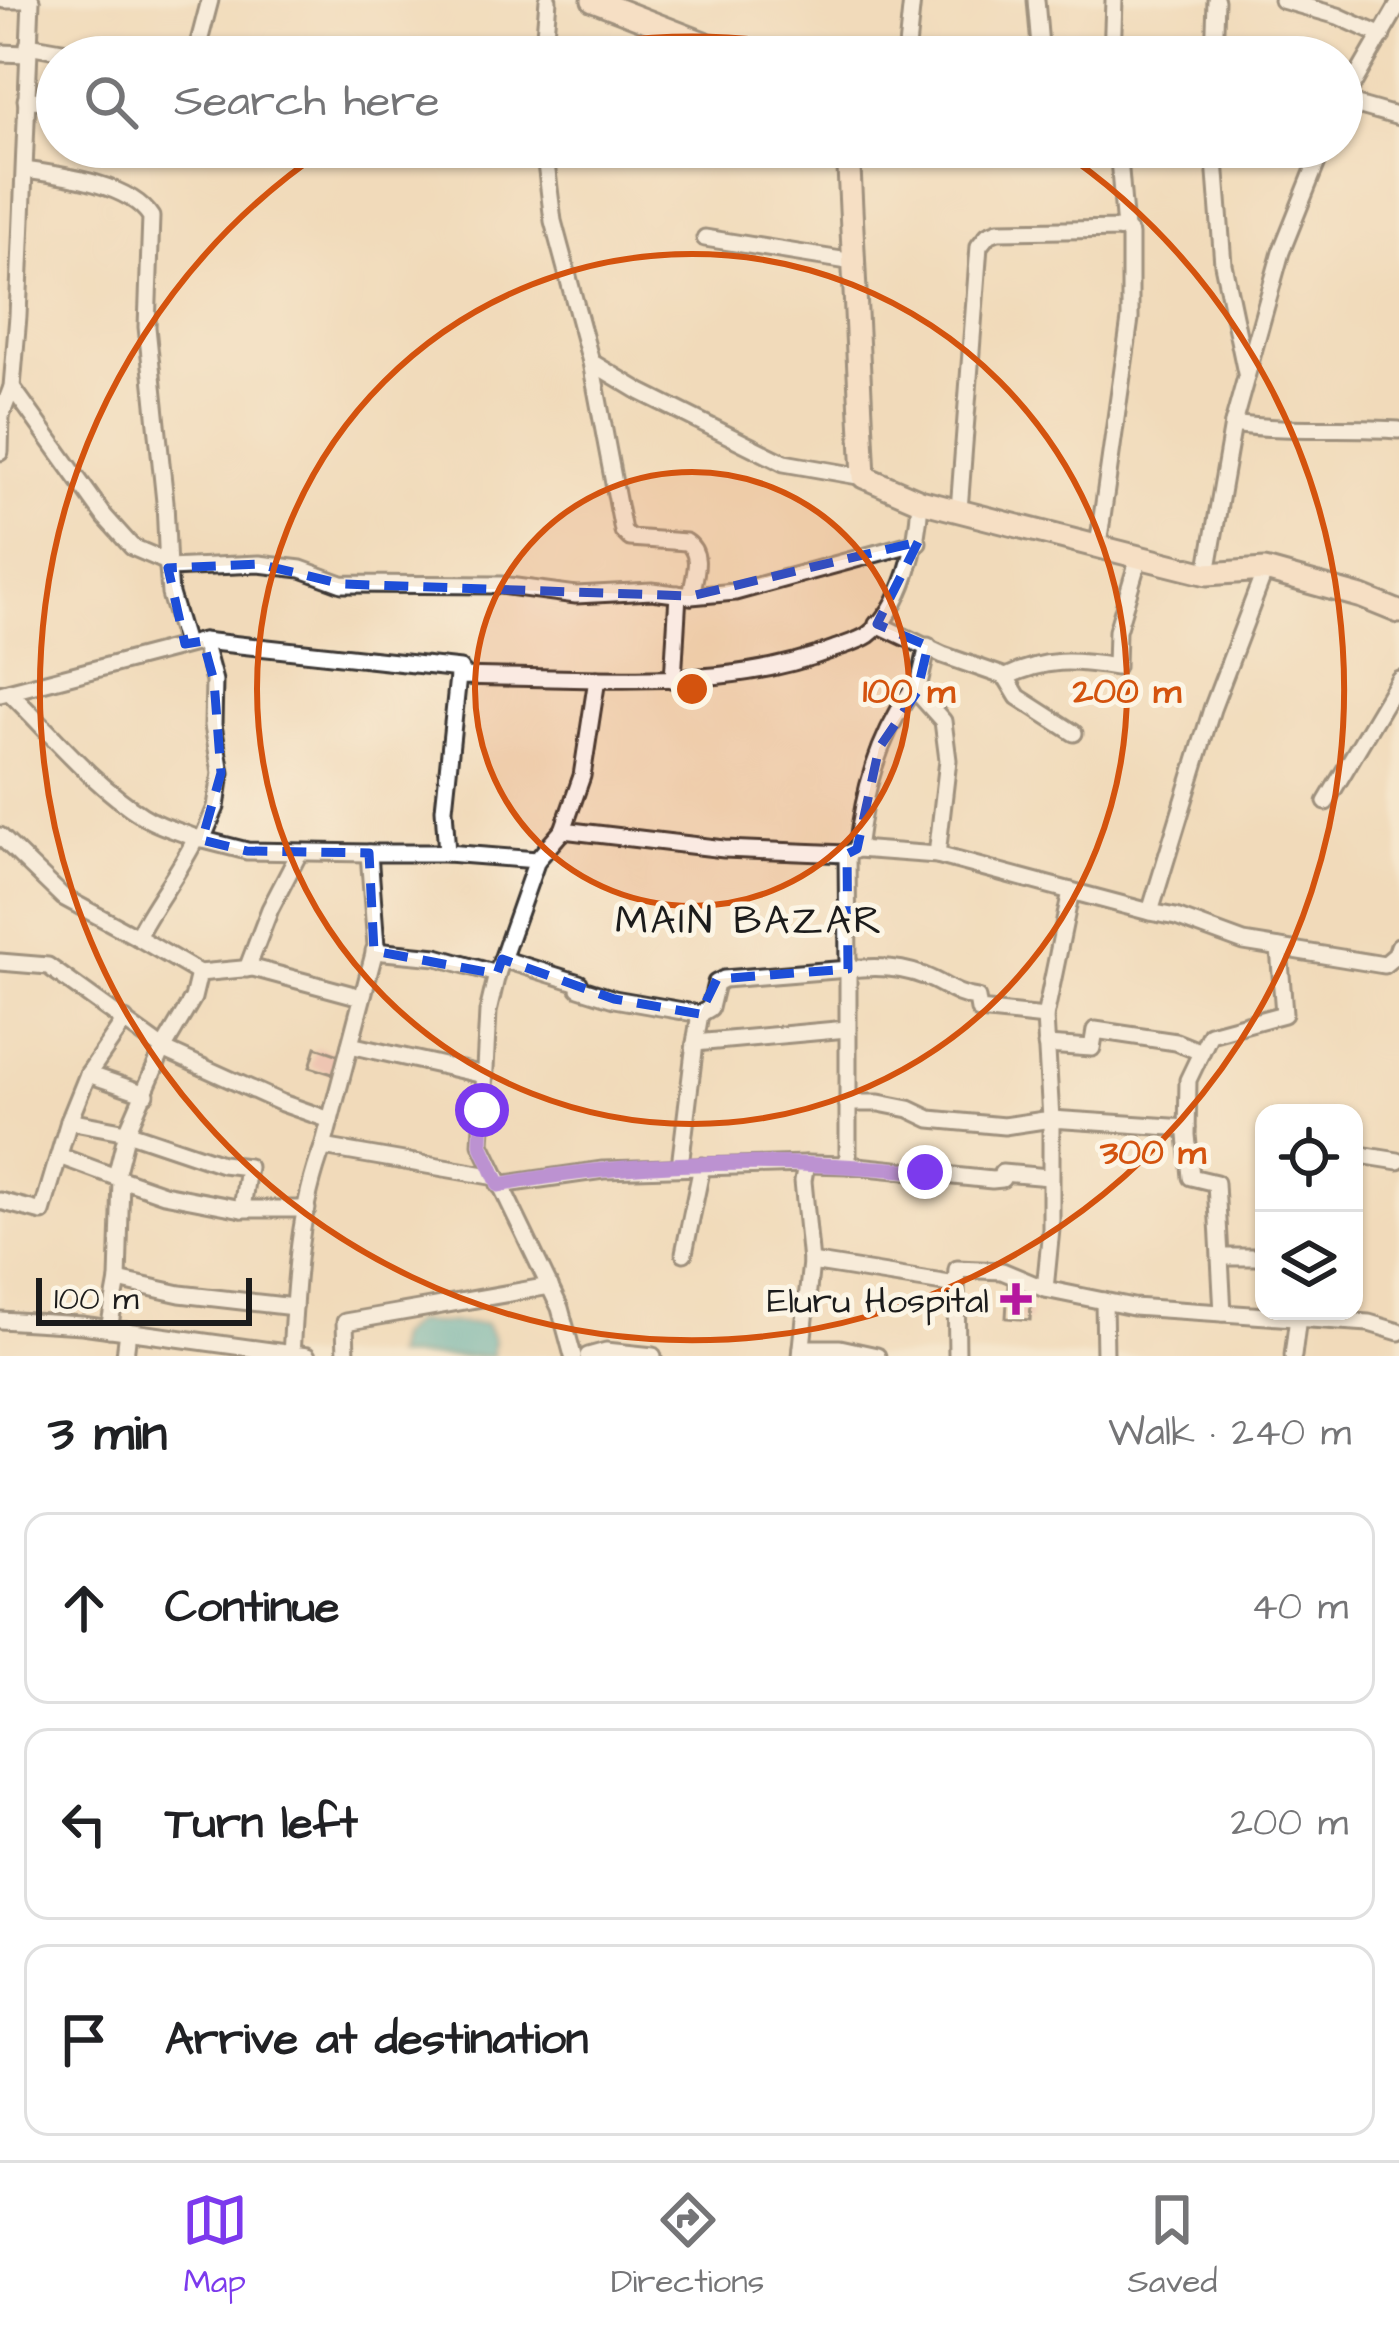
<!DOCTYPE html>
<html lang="en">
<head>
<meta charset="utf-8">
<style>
  :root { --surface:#fff; --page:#f2f2f2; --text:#202124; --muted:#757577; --line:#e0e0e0; --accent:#7c3aed }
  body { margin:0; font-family:"Architects Daughter",sans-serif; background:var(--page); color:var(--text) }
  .controls { position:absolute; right:36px; bottom:36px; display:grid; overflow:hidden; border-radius:24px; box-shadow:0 3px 9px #0004 }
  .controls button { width:108px; height:108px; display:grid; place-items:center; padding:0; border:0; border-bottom:3px solid var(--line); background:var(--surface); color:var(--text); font:60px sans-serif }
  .scale { position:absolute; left:36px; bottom:30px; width:216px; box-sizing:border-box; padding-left:12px; border:6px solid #1c1c1c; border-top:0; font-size:33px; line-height:42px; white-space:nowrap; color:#1c1c1c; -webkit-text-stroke:9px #fcf5e5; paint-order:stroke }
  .stop { position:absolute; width:36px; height:36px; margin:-27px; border:9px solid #7c3aed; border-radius:50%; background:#fff }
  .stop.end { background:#7c3aed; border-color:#fff; box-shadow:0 3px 12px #0008 }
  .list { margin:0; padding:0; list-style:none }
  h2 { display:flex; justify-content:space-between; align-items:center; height:156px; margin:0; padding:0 48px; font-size:51px }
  h2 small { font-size:39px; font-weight:400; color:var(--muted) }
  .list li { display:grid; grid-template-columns:78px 1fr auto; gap:36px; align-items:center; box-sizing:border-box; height:192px; margin:0 24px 24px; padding:0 24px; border:3px solid var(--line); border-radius:24px }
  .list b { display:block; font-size:45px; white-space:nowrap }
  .list em { font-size:39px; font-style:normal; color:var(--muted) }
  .icon { flex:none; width:66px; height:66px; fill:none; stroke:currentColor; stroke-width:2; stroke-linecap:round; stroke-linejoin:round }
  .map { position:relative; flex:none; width:1399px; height:1356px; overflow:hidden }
  .search { position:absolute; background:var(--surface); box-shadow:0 3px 9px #0004; left:36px; right:36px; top:36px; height:132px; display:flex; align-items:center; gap:30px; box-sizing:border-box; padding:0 42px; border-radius:66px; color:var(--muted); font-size:45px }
  .sheet { height:804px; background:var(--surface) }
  nav { display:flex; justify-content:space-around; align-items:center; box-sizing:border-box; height:168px; border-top:3px solid var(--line); background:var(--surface); font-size:33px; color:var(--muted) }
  nav a { display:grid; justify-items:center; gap:6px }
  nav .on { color:var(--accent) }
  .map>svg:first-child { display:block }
  .water { fill:#3fafb7; stroke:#2e666a; stroke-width:3 }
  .building { fill:#ecaba8 }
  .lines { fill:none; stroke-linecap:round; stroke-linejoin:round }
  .street-casing { stroke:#3c3834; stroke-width:21 }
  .secondary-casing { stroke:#3c3834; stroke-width:27 }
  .street { stroke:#fff; stroke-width:15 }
  .secondary { stroke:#fde4d1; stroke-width:21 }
  .route { stroke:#7c3aed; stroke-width:15 }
  .marked { fill:none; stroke:#1d4ed8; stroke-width:9; stroke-dasharray:24 15; stroke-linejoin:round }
  .ring { fill:none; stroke:#d4530e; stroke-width:6 }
  .poi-dot { fill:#b5179e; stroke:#fcf5e5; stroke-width:4.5 }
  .labels { text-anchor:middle; stroke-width:10; stroke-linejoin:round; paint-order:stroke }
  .poi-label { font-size:36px; fill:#1c1c1c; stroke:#fcf5e5; text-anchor:end }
  .neighbourhood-label { font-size:39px; letter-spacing:3px; fill:#1c1c1c; stroke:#fcf5e5 }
  .centre { fill:#d4530e; stroke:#fcf5e5; stroke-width:6 }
  .ring-label { font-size:36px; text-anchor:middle; font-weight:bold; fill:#d4530e; stroke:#fcf5e5; stroke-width:10; stroke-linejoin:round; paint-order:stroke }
</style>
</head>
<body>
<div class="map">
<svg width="1399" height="1356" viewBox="0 0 1399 1356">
  <rect width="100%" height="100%" fill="#fcf5e5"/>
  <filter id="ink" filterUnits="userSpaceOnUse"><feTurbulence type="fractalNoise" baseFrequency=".00833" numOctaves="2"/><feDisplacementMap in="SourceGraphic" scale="24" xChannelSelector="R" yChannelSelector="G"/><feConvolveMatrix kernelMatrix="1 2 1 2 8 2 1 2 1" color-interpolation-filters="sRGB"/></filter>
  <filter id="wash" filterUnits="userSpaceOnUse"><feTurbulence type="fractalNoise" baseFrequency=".004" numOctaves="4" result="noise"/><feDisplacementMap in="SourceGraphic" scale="48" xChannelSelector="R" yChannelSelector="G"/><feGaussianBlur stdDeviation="2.7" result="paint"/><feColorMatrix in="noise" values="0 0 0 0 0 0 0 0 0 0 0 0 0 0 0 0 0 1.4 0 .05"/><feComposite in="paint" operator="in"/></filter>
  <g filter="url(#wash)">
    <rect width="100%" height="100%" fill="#f1daba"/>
    <!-- water -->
    <polygon class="water" points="414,1322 486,1324 494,1340 493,1356 393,1356 397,1337"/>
    <g id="blocks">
      <!-- building -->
      <g class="building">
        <polygon points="316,1047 345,1057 339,1076 310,1067"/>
        <polygon points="1008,1285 1032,1286 1030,1320 1006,1318"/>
      </g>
    </g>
  </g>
  <g filter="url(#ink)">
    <use href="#blocks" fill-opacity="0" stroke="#3c3834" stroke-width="3"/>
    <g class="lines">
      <!-- street casing -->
      <g class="street-casing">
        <g id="street">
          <polyline points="4,0 31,0"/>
          <polyline points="1036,0 1041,57"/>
          <polyline points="1282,0 1338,16 1382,36"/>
          <polyline points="28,45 96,57"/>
          <polyline points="0,53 27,54"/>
          <polyline points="195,57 210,0"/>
          <polyline points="543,57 548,0"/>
          <polyline points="906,57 912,0"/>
          <polyline points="1112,57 1114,0"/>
          <polyline points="1214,57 1216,0"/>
          <polyline points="26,100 57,101"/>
          <polyline points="1343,101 1399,117"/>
          <polyline points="1342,103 1399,4"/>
          <path d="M544,147L553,221L591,362L623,531L630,538L686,542C704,554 694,577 691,596"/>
          <polyline points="1118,147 1125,229"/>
          <polyline points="1214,147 1223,264 1246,373"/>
          <path d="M25,170C61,175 131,184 151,217L147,327L165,502L168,568"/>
          <polyline points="705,238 854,262"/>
          <polyline points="591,362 641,392 784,463 864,477"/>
          <polyline points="12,387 105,517 132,547 165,561"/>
          <path d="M1233,424C1288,432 1344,426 1399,430"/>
          <polyline points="0,452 1,416 12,387 18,316 31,0"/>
          <polyline points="959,510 979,246 988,235 998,231 1125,229 1130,234 1130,319 1098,546"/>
          <polyline points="1265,570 1212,709 1150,912 1176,917 1244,942 1384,965 1396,955 1399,946"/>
          <polyline points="1207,574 1233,424 1281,252 1323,147"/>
          <polyline points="877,624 943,655 1006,677 1018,697 1074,733"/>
          <polyline points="185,644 170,594 168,568 259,564 301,569 342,584 501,585 576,595 652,591 691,596 735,592 918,542"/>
          <path d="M1006,677C1046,658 1073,660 1116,667L1117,631L1139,557"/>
          <polyline points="673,680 678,594"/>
          <path d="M9,692C53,735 91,783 143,816C158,826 179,831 196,838"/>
          <polyline points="917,692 928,646"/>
          <polyline points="0,694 203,641 460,669 458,676"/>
          <polyline points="1326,802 1399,679"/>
          <polyline points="563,830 537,860 497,974 488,1012 481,1144 560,1308 573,1356"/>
          <path d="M0,836L63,897L137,937C155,902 179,873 196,838L247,851L369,853"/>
          <polyline points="202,840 216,807 221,773 213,725 214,681 203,641"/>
          <path d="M857,849C864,791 877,742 910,693L917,692L943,721L948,760L937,855"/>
          <path d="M847,854L724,849L563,830L582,776L597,679C679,680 756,679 834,649C844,645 859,641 868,635C904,608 918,542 920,501"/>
          <polyline points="537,860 447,853 444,809 458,676 597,679"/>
          <polyline points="137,937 199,973 253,968 361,997"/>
          <polyline points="374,951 437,957 497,974"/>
          <polyline points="502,959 579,983 579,988 614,999 700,1014 710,1008 716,983 724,979 848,969 847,854 857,849 937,855 1071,891"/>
          <polyline points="0,962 48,966 163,1049 282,1103 330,1120"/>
          <polyline points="247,969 270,909 298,855"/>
          <polyline points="199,973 193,998 163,1049 127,1132 222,1164 248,1167 242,1209 307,1209"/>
          <polyline points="700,1014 695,1043 847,1029"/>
          <path d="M1045,1017L979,1010L977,998C954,995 945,984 924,976C900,966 874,966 848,969V1165L806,1164L803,1181L811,1262L956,1285L957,1269L1002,1271L1045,1289L1133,1307L1369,1323L1399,1332"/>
          <polyline points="350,1045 484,1075"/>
          <polyline points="1046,1045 1092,1048 1095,1030 1176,1042 1201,1052"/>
          <polyline points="88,1074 146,1094"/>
          <polyline points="847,1103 879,1103 909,1109 930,1119 1004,1126 1051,1119 1045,1017 1071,891 1150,912"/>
          <polyline points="323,1147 496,1177"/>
          <polyline points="1354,1154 1398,1161"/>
          <polyline points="59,1156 121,1179 118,1280 109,1329"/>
          <polyline points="848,1165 992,1180 1002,1179 1002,1173 1049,1177"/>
          <polyline points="680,1166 695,1043"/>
          <polyline points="116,1176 127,1132 69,1121 88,1074 125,1020"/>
          <polyline points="121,1179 164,1194 242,1209"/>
          <polyline points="499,1185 603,1170 806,1164"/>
          <polyline points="0,1201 42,1212 69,1121"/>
          <polyline points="684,1253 702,1166"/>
          <polyline points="1222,1257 1264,1257"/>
          <polyline points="118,1280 180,1294 294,1307"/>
          <polyline points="956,1285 957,1356"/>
          <polyline points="1045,1289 1051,1229 1051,1119 1187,1128"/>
          <polyline points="1104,1301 1105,1356"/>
          <polyline points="1223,1313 1216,1183 1191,1177 1187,1135 1188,1080 1210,1034 1284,1014 1279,948"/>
          <polyline points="0,1320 82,1325 307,1356"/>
          <polyline points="802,1348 840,1348 877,1356"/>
          <polyline points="125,1356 128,1331"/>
          <path d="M291,1356C295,1287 298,1211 323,1147L376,946L369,853H447"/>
          <polyline points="346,1356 345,1322 550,1286"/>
          <polyline points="588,1356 606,1351 653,1356"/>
          <polyline points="801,1356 811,1262"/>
          <polyline points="1293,1356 1298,1317"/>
        </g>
      </g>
      <!-- secondary casing -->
      <g class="secondary-casing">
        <g id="secondary">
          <polyline points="593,0 740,57"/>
          <polyline points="848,147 864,477 920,501 1139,557 1207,574 1265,570 1362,597 1399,612"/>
        </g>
      </g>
      <!-- street -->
      <use href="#street" class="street"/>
      <!-- secondary -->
      <use href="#secondary" class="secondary"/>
    </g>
  </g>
  <g class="lines" filter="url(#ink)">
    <!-- route -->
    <path class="route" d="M482,1110L481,1144L499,1185C638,1158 785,1159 925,1172"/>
  </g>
  <!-- marked area -->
  <path d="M0 0H1399V1356H0ZM918,542L877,624L928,646L917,692L879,748L857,849L847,854L848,969L717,979L700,1014L614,999L502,959L497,974L374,951L369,853L247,851L202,840L221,773L214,681L203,641L185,644L168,568L259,564L342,584L691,596Z" fill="#f1daba" fill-opacity=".55" fill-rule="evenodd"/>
  <path class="marked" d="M918,542L877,624L928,646L917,692L879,748L857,849L847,854L848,969L717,979L700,1014L614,999L502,959L497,974L374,951L369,853L247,851L202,840L221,773L214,681L203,641L185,644L168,568L259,564L342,584L691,596Z"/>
  <!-- distance rings -->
  <circle cx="692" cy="689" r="217" fill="#d4530e" fill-opacity=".12"/>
  <g class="ring">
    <circle cx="692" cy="689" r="217"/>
    <circle cx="692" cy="689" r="435"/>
    <path d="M534 56A652 652 0 0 1 850 56M1057 148A652 652 0 1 1 327 148"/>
  </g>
  <!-- markers -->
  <path class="poi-dot" d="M1010 1281h12v12h12v12h-12v12h-12v-12h-12v-12h12z"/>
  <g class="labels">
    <!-- poi labels -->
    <g class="poi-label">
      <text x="989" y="1312">Eluru Hospital</text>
    </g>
    <!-- neighbourhood labels -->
    <g class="neighbourhood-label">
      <text x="750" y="933">MAIN BAZAR</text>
    </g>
  </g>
  <circle cx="692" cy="689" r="18" class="centre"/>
  <g class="ring-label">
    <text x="909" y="702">100 m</text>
    <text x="1127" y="702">200 m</text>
    <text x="1153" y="1163">300 m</text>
  </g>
</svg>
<div class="controls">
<button><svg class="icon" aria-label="locate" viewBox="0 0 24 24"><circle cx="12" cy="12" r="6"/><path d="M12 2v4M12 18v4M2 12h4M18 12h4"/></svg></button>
<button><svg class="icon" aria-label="layers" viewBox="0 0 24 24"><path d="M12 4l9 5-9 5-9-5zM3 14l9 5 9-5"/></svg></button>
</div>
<div class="scale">100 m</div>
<div class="stop" style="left:482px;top:1110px"></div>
<div class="stop end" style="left:925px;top:1172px"></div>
<div class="search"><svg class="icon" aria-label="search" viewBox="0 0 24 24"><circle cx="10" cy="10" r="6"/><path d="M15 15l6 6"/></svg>Search here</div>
</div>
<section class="sheet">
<h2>3 min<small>Walk · 240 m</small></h2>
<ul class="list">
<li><svg class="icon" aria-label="ahead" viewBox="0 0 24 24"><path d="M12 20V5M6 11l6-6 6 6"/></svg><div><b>Continue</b></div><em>40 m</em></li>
<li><svg class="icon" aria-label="left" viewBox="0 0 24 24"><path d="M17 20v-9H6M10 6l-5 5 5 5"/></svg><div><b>Turn left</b></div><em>200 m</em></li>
<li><svg class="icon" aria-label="arrive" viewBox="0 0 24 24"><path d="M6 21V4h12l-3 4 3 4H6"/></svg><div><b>Arrive at destination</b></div></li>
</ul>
</section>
<nav>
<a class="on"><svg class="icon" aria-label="map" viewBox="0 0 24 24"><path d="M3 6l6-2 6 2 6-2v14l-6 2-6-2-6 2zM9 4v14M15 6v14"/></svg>Map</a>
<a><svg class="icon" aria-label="directions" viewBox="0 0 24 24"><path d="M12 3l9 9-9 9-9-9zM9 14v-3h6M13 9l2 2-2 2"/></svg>Directions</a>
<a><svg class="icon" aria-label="saved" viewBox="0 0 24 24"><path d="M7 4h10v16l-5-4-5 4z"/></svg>Saved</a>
</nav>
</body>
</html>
